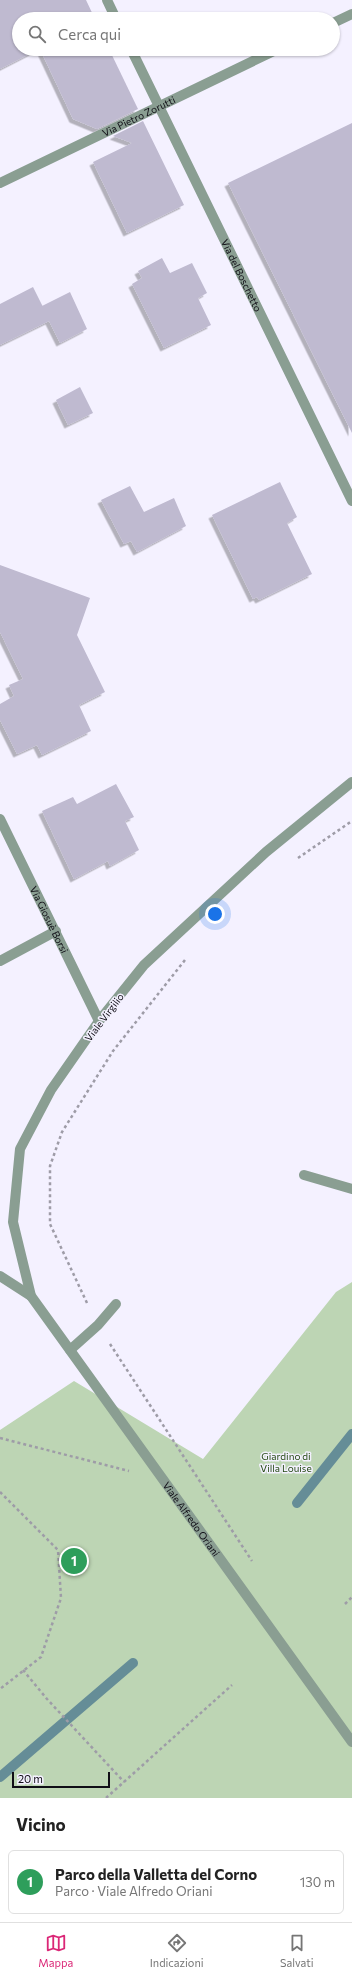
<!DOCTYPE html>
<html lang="it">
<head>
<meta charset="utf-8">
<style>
  :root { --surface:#fff; --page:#f6f6f6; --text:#222; --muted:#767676; --line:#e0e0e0; --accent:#db2777 }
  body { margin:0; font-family:Commissioner,sans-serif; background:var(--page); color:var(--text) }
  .scale { position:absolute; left:12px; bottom:10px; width:98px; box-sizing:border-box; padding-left:4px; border:2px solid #100e16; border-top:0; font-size:11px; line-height:14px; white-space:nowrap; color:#100e16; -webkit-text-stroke:3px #f4f1ff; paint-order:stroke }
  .you { position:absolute; left:215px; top:914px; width:14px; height:14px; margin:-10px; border:3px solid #fff; border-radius:50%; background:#1a73e8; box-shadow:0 0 0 6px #1a73e833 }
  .badge { display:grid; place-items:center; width:26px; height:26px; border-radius:50%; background:var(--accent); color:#fff; font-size:13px; font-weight:700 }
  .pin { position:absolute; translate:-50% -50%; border:2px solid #fff; box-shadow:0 1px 4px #0006 }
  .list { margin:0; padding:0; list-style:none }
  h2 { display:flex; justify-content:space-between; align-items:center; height:52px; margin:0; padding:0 16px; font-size:17px }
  h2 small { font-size:13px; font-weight:400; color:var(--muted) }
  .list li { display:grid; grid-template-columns:26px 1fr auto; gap:12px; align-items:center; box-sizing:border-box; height:64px; margin:0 8px 8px; padding:0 8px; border:1px solid var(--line); border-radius:6px }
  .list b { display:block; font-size:15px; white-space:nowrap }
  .list p { margin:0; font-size:13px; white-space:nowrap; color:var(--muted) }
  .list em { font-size:13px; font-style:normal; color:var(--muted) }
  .icon { flex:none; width:22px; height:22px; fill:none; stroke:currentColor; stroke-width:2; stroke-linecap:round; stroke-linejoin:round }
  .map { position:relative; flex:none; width:352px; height:1798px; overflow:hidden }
  .search { position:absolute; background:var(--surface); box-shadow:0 1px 3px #0004; left:12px; right:12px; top:12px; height:44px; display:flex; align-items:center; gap:10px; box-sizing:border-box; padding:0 14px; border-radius:22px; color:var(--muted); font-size:15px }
  .sheet { height:124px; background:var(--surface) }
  nav { display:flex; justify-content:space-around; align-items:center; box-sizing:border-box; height:56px; border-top:1px solid var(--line); background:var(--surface); font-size:11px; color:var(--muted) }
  nav a { display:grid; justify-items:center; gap:2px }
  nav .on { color:var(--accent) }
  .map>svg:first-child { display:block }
  .green { fill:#bdd5b4 }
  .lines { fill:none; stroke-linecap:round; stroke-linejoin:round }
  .stream { stroke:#658d97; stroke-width:10 }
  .building { fill:#bfbad0; filter:url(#shadow) }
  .path { stroke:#9e9ca7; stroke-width:2.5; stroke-dasharray:3 3; stroke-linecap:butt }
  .service { stroke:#8a9e92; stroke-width:10 }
  .minor { stroke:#8a9e92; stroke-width:10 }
  .labels { text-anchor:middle; stroke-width:3; stroke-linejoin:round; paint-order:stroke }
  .street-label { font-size:10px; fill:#100e16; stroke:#f4f1ff }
  .park-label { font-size:10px; fill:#234812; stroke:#f4f1ff }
</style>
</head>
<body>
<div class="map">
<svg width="352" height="1798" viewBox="0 0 352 1798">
  <defs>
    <filter id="shadow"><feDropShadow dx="-3.5" dy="3.5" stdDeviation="0" flood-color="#0004"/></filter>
  </defs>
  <rect width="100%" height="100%" fill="#f4f1ff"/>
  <!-- green -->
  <polygon class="green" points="352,1282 352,1798 0,1798 0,1430 74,1381 203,1459 336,1292"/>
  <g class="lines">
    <!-- stream -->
    <g class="stream">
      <polyline points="297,1503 352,1434"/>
      <polyline points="0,1777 133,1663"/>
    </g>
  </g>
  <!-- building -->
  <g class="building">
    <polygon points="0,0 86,0 95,19 19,19 19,49 39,49 0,69"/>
    <polygon points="40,49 109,49 138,109 97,129 73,119"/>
    <polygon points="143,121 184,205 127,233 93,162 132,143 113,136"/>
    <polygon points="352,123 352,433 228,183"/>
    <polygon points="162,258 170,273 192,263 207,293 198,298 211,325 164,348 132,284 142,278 138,271"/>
    <polygon points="33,287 47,315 42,306 70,292 87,329 60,343 49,321 0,345 0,304"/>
    <polygon points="80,387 93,413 68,425 56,400"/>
    <polygon points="280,482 297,517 287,523 312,574 259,600 257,597 253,599 212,515"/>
    <polygon points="130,486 144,512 174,498 186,526 137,552 131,541 124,544 101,500"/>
    <polygon points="0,565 90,598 77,635 105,692 79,705 91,731 42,755 37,745 17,754 0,720 0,704 14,696 9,685 23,679 0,632"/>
    <polygon points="116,784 134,817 125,821 139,850 110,866 108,861 74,879 42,811 73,797 77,804"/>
  </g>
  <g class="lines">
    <!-- path -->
    <g class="path">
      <polyline points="298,858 352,821"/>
      <polyline points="87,1303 50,1224 50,1166 62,1132 113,1051 185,960"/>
      <polyline points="110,1344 252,1561"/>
      <polyline points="0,1438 129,1471"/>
      <polyline points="0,1492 58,1550 61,1598 41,1657 0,1689"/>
      <polyline points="345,1604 352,1597"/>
      <polyline points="23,1670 47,1699 124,1782"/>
      <polyline points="106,1798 232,1685"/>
    </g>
    <!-- service -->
    <g class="service">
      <polyline points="304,1175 352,1189"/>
      <polyline points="70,1350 98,1325 116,1304"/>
    </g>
    <!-- minor -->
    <g class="minor">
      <polyline points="107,0 116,19"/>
      <polyline points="333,23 352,14"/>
      <path id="s1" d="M131,49L352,501"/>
      <path id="s2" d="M0,183L278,49"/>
      <path id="s3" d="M352,782L266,852L144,965L99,1021L51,1090L20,1149L13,1222L31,1296L352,1742"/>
      <path id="s4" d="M0,819L99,1021"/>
      <polyline points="0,961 56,931"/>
      <polyline points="0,1276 31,1296"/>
    </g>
  </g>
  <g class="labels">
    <!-- street labels -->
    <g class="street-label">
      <text dy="4" stroke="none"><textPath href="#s2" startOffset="154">Via Pietro Zorutti</textPath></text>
      <text dy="4" stroke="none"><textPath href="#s1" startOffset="252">Via del Boschetto</textPath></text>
      <text dy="4" stroke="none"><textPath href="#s4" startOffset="112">Via Giosuè Borsi</textPath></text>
      <text transform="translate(104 1017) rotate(-53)" y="4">Viale Virgilio</text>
      <text dy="4" stroke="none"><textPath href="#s3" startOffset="924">Viale Alfredo Oriani</textPath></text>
    </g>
    <!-- park labels -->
    <g class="park-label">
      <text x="286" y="1460">Giardino di<tspan x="286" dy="12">Villa Louise</tspan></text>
    </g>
  </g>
</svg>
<div class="scale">20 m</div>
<div class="you"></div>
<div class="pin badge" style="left:74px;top:1561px;background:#2e9e5b">1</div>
<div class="search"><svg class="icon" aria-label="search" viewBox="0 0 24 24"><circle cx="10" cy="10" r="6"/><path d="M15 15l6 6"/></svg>Cerca qui</div>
</div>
<section class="sheet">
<h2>Vicino<small></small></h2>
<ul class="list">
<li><span class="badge" style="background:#2e9e5b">1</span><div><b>Parco della Valletta del Corno</b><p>Parco · Viale Alfredo Oriani</p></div><em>130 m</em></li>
</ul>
</section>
<nav>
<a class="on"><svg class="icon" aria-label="map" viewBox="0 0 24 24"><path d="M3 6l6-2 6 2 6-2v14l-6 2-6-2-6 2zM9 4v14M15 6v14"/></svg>Mappa</a>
<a><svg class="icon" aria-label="directions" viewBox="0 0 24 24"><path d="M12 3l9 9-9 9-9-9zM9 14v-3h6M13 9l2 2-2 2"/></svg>Indicazioni</a>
<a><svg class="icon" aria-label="saved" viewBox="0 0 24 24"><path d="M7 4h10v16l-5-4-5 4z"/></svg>Salvati</a>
</nav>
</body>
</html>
